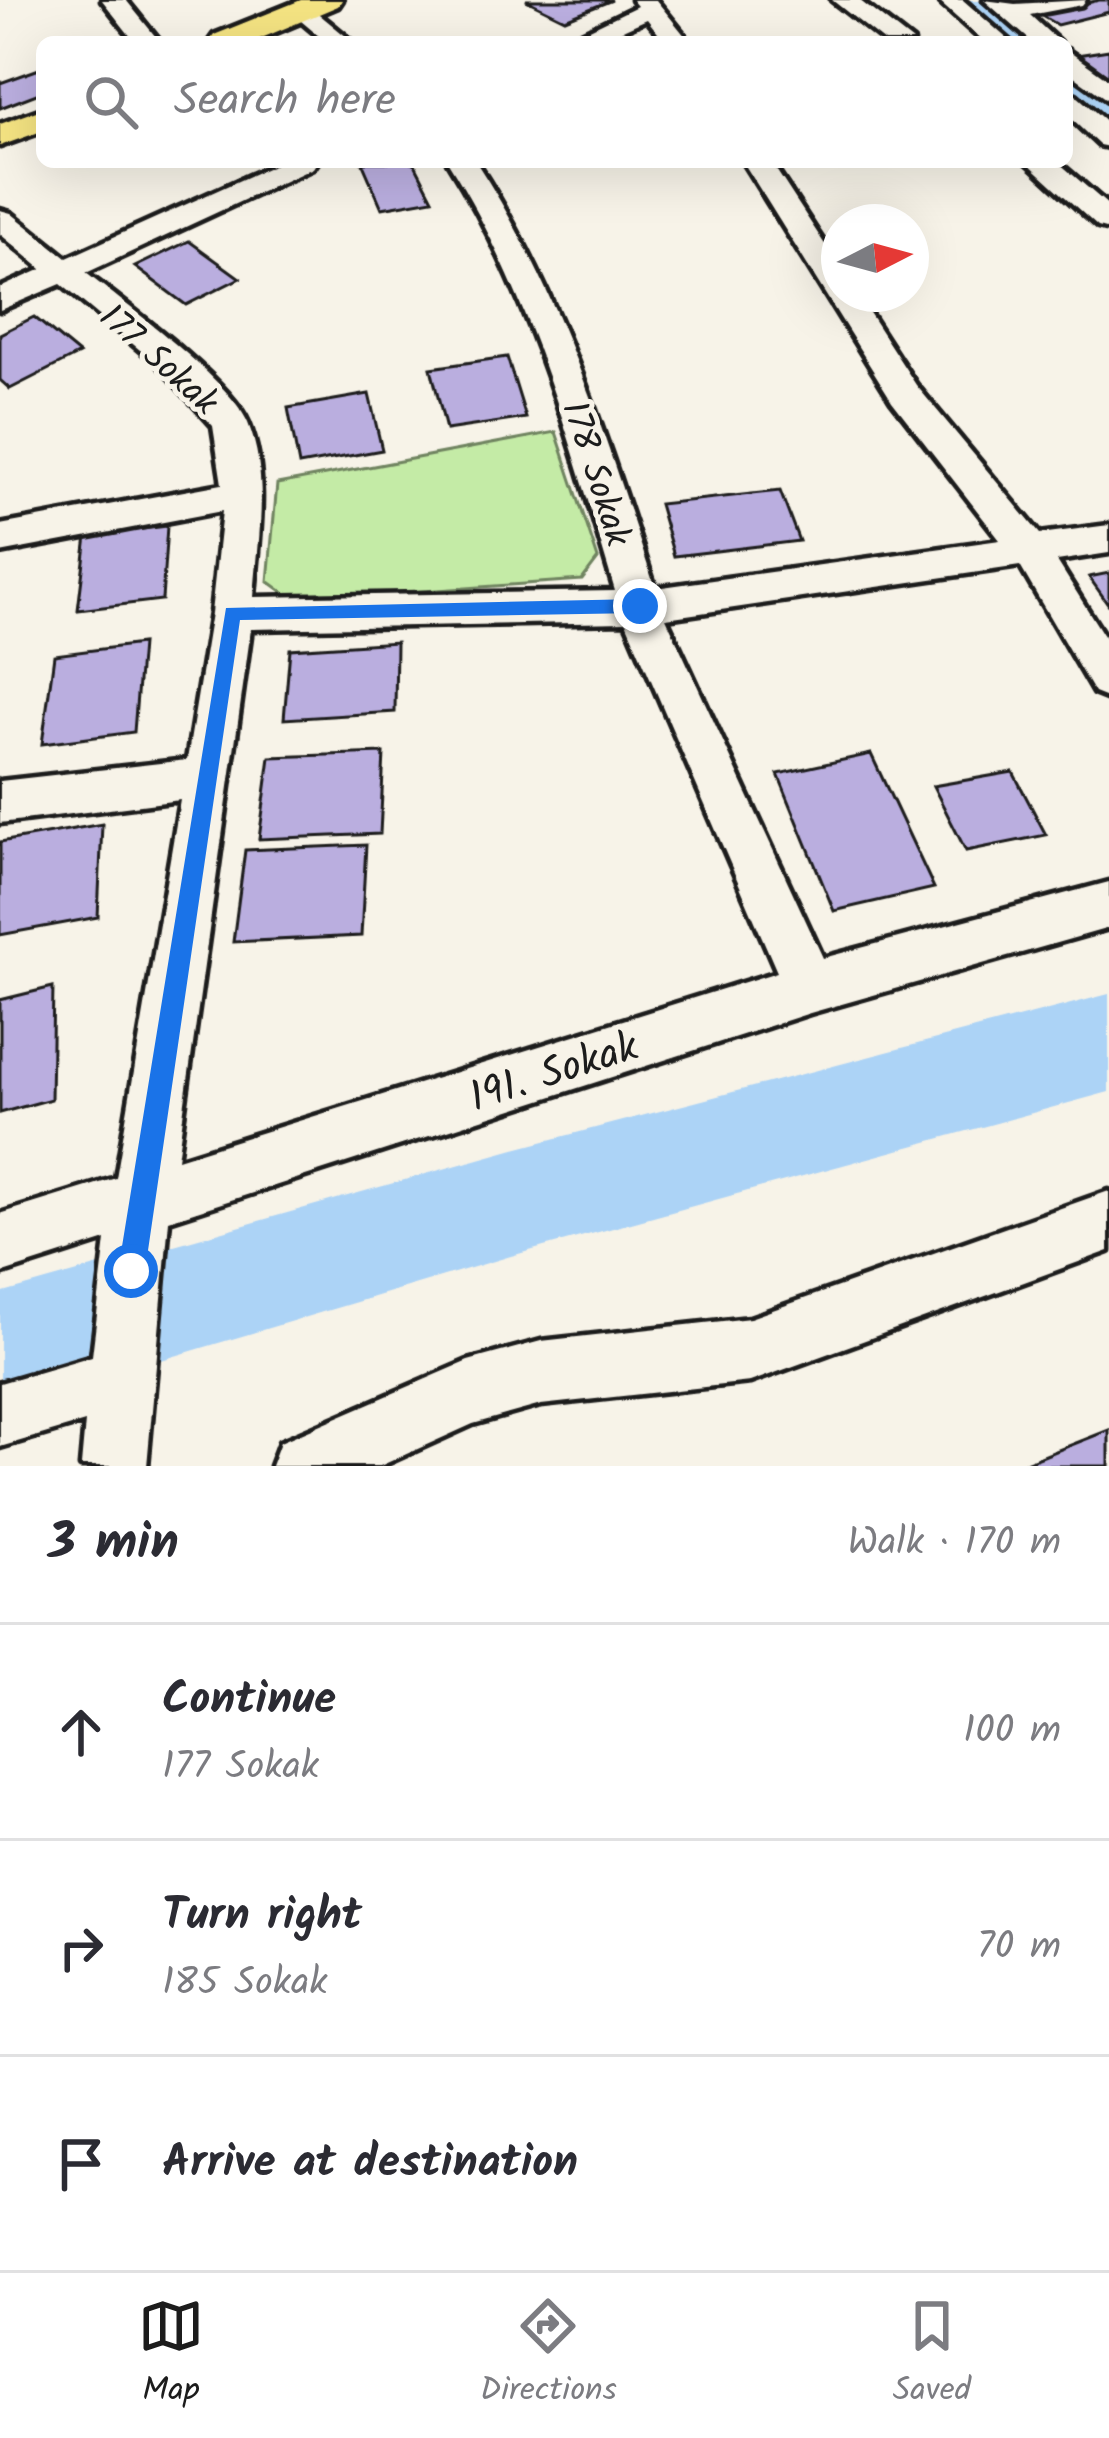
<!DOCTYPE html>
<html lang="en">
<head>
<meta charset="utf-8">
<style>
  :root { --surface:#fff; --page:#f2f2f3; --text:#2b2b33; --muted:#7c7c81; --line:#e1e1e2; --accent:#1c1c1c }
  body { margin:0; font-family:Kalam,sans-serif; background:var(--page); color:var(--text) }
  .compass { position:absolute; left:821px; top:204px; width:108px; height:108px; border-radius:50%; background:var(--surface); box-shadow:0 12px 48px #0002; rotate:84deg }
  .stop { position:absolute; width:36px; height:36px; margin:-27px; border:9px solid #1a73e8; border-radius:50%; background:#fff }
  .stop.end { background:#1a73e8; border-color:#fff; box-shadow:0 3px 12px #0008 }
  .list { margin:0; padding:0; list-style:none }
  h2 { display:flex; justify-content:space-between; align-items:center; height:156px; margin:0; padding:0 48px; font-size:51px }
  h2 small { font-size:39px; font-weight:400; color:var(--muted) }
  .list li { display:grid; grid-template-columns:78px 1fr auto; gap:36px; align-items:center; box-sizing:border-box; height:216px; padding:0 48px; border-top:3px solid var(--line) }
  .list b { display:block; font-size:45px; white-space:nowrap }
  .list p { margin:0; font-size:39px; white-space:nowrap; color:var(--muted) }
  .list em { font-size:39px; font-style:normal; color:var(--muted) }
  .icon { flex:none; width:66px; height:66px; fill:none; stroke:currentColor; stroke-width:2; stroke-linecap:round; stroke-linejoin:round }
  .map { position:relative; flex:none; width:1109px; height:1466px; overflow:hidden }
  .search { position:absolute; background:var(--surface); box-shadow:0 12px 48px #0002; left:36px; right:36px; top:36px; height:132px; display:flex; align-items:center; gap:30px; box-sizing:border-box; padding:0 42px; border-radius:18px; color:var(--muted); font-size:45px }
  .sheet { height:804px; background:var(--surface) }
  nav { display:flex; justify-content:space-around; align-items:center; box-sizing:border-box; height:168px; border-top:3px solid var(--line); background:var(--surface); font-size:33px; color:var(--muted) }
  nav a { display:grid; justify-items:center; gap:6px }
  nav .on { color:var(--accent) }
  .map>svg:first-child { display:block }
  .green { fill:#c4eba6; stroke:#708461; stroke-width:3 }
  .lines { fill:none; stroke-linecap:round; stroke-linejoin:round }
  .canal { fill:#acd3f6; fill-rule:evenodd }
  .river { fill:#acd3f6; fill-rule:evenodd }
  .building { fill:#baaedf; stroke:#1c1c1c; stroke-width:3 }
  .minor-casing { stroke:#1c1c1c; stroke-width:9 }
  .major-casing { stroke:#1c1c1c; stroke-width:9 }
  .minor { fill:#f7f3e8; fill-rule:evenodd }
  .major { fill:#f4e382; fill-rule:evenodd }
  .route { fill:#1a73e8 }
  .labels { text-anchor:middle; stroke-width:10; stroke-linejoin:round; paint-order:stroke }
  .street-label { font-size:36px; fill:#1c1c1c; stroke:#f7f3e8 }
  .near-street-label { font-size:42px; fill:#1c1c1c; stroke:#f7f3e8 }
</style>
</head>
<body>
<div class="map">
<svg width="1109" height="1466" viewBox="0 0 1109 1466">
  <rect width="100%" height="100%" fill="#f7f3e8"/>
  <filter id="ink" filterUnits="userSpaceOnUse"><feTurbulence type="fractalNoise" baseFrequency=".00833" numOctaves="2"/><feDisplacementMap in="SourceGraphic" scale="24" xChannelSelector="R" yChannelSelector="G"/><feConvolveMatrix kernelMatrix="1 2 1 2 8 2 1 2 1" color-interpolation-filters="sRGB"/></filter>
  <g filter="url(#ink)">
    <!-- green -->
    <polygon class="green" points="556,432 598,559 582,580 294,600 268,581 277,484"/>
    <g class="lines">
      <!-- canal -->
      <g class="canal">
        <polygon points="963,0 989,0 1037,42 1010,42"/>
        <polygon points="1067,69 1109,99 1109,120 1067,90"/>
      </g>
      <!-- river -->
      <polygon class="river" points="1109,994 1109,1092 511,1256 0,1408 0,1294 511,1150"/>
    </g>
    <!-- building -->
    <g class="building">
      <polygon points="526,0 612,0 565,19"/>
      <polygon points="1099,0 1109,0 1109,12 1057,25 1040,15"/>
      <polygon points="1109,50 1109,77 1077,55"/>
      <polygon points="42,68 42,92 0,108 0,83"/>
      <polygon points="362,162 414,162 433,199 382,208"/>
      <polygon points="189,241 240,278 186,305 135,267"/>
      <polygon points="34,317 79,354 10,389 0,380 0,334"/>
      <polygon points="507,357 526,418 446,430 431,368"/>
      <polygon points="369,394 382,450 299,465 288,408"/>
      <polygon points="780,491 799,541 674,556 659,504"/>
      <polygon points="167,526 162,600 78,610 87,536"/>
      <polygon points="1109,573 1109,605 1089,577"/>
      <polygon points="396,642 395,712 284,719 290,649"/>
      <polygon points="141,644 134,732 42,744 54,655"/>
      <polygon points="384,753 380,834 259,839 270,757"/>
      <polygon points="871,754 934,888 834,911 778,774"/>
      <polygon points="1013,772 1046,835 966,851 933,786"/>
      <polygon points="102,824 98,917 0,935 0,842"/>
      <polygon points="366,845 361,936 233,942 245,850"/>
      <polygon points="53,987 51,1099 0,1113 0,1000"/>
      <polygon points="1109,1430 1109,1466 1018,1466"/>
    </g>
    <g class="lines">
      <!-- minor casing -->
      <g class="minor-casing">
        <g id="minor">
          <polygon points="102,0 126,0 160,42 135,42"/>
          <polygon points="632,0 656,0 690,42 665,42 647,19 596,42 563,42 637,6"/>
          <polygon points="832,0 859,0 913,42 885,42"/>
          <polygon points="937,0 963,0 1011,42 984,42"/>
          <polygon points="984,0 1015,4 1086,0 1082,5 1030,15 1059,42 1032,42"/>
          <polygon points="300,3 308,5 353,42 326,42 288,10"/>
          <polygon points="1067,50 1109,80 1109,101 1067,71"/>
          <polygon points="1067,93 1076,95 1109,124 1109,147 1099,145 1067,115"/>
          <path d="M280,162H317L313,168L86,273C123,302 232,382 248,423C270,477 258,540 254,597L615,591C571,444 530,292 448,162H476C561,291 607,442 655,588L1000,540L892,401L743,162H771L839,266V294H857L916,385L1040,534L1109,525V553L1057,561L1109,644V699L1094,693L1020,566L666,618L823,958L1109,882V928L810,1013L169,1220L147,1466H81L85,1422L0,1447V1383L92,1356L106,1240L0,1274V1214L116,1178L180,800L0,823V781L187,760L211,613L222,511L0,553V525L222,484L213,426L158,365L61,284L0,310V288L42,269L0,234V210L11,213L67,258ZM626,622L777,972L177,1159L251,629Z"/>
          <polygon points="1027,162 1058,162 1109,206 1109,230 1098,227"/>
          <polygon points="1109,1191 1109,1251 750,1382 541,1405 473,1424 380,1466 271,1466 280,1442 468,1361 541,1341 750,1318"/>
        </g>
      </g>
      <!-- major casing -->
      <g class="major-casing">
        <g id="major">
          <polygon points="301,0 342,0 338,6 252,42 209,42 214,35"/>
          <polygon points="42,109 42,131 0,146 0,124"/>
        </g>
      </g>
      <!-- minor -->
      <use href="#minor" class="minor"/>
      <!-- major -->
      <use href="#major" class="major"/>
    </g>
  </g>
  <!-- route -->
  <polygon class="route" points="640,599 649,606 640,613 240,620 145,1271 141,1280 131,1284 122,1280 118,1271 226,608"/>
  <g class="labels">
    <!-- street labels -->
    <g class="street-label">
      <text transform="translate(160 358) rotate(42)" y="13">177 Sokak</text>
      <text transform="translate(598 473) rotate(72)" y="13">178 Sokak</text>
    </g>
    <!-- near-street labels -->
    <g class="near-street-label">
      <text transform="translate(553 1070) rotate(-18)" y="15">191. Sokak</text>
    </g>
  </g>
</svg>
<svg class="compass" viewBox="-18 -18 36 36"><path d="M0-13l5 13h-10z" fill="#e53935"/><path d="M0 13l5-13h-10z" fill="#7c7c81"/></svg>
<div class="stop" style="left:131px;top:1271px"></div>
<div class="stop end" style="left:640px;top:606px"></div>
<div class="search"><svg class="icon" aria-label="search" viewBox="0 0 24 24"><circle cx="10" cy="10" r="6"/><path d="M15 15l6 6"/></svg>Search here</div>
</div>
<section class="sheet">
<h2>3 min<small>Walk · 170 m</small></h2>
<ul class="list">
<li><svg class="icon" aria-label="ahead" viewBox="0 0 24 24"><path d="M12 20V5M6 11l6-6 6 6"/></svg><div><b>Continue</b><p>177 Sokak</p></div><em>100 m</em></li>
<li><svg class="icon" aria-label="right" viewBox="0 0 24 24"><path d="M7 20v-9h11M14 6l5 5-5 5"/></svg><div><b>Turn right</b><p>185 Sokak</p></div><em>70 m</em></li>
<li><svg class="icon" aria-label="arrive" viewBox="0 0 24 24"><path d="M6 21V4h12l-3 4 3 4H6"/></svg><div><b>Arrive at destination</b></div></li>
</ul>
</section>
<nav>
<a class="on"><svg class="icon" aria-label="map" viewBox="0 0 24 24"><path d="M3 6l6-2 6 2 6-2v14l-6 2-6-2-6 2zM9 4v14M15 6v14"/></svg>Map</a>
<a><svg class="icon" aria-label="directions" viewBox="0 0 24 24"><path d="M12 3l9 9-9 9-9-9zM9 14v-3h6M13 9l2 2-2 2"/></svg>Directions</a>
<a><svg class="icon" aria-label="saved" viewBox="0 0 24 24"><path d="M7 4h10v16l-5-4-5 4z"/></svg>Saved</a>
</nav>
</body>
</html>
